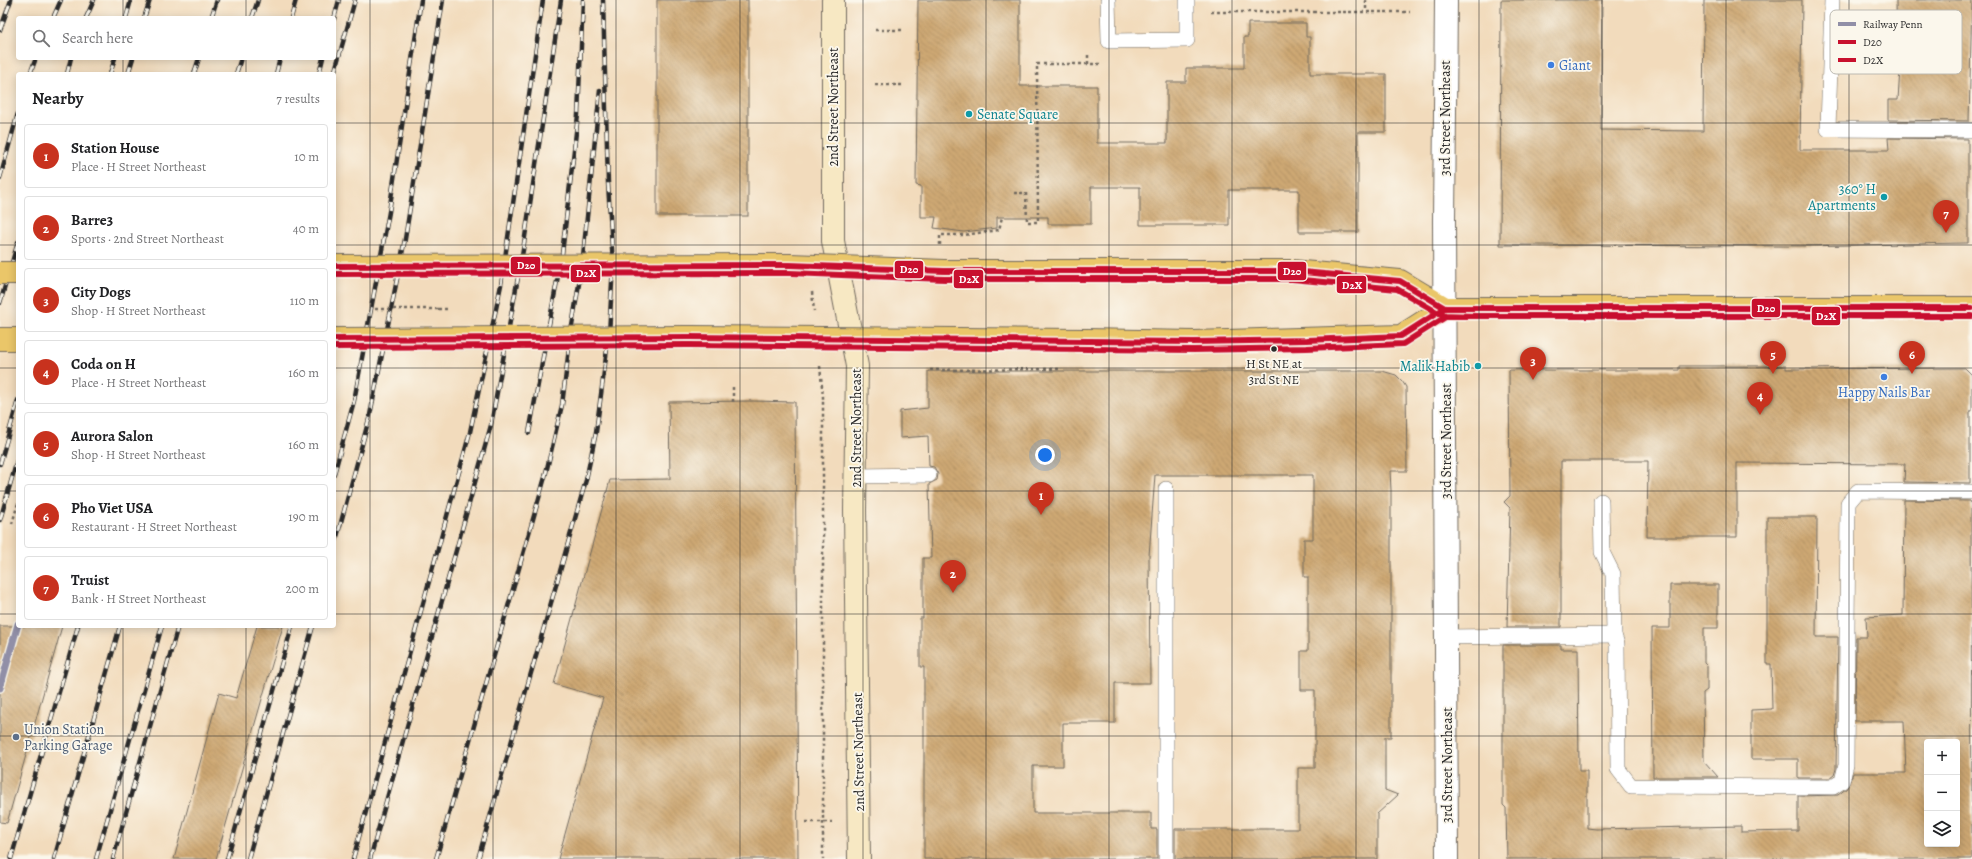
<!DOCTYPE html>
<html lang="en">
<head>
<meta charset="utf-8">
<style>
  :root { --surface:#fff; --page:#f2f2f2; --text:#202124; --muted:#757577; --line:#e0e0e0; --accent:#c8321e }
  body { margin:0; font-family:Alegreya,serif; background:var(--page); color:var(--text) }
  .controls { position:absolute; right:12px; bottom:12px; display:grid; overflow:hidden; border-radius:4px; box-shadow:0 2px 10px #0003 }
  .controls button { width:36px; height:36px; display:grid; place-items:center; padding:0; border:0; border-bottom:1px solid var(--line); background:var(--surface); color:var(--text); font:20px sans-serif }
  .you { position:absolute; left:1045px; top:455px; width:14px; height:14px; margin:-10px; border:3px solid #fff; border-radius:50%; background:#1a73e8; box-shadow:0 0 0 6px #1a73e833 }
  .badge { display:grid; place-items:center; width:26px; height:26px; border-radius:50%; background:var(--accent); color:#fff; font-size:13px; font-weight:700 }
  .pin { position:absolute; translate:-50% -33px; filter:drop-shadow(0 1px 2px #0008) }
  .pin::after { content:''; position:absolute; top:21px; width:14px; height:12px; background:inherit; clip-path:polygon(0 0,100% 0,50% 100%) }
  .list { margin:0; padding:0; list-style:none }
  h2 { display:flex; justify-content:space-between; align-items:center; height:52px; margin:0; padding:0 16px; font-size:17px }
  h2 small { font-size:13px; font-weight:400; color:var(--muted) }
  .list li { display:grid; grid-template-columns:26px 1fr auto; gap:12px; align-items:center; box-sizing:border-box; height:64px; margin:0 8px 8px; padding:0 8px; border:1px solid var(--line); border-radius:4px }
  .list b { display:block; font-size:15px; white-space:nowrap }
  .list p { margin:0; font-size:13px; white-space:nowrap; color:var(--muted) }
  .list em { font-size:13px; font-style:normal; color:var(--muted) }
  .icon { flex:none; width:22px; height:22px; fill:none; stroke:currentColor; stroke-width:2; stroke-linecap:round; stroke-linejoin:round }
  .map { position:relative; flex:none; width:1972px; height:859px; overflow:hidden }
  .search { position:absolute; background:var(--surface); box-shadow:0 2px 10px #0003; left:16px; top:16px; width:320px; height:44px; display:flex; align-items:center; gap:10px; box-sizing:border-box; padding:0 14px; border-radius:4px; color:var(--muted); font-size:15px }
  .panel { position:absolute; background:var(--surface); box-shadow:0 2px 10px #0003; left:16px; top:72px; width:320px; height:556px; border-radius:4px }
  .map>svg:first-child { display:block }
  .building { fill:url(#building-back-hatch); fill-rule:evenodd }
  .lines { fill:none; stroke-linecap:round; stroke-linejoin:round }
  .lane-casing { stroke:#71695e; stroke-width:16 }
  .street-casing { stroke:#71695e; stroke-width:24 }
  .secondary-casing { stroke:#71695e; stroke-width:24 }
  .primary-casing { stroke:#71695e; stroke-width:24 }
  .path { stroke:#71695e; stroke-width:2.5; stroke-dasharray:3 3; stroke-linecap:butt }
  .lane { stroke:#fff; stroke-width:15 }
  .street { stroke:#fff; stroke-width:22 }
  .secondary { stroke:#f7e8c3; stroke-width:22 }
  .primary { stroke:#eac669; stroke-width:22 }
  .rail-casing { stroke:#2b2b2b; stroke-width:4.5 }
  .rail { stroke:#fbf7ec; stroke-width:3; stroke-dasharray:9; stroke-linecap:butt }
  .primary-bridge-casing { stroke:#71695e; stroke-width:24; stroke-linecap:butt }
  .path-bridge { stroke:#71695e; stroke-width:2.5; stroke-dasharray:3 3; stroke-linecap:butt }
  .primary-bridge { stroke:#eac669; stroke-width:22 }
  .bus-1-casing { stroke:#fbf7ec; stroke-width:9 }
  .bus-2-casing { stroke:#fbf7ec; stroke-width:9 }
  .bus-1 { stroke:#c8102e; stroke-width:6 }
  .bus-2 { stroke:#c8102e; stroke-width:6 }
  .rail-1-casing { stroke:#fbf7ec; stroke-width:10 }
  .rail-1 { stroke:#918fa7; stroke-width:7 }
  .grid { fill:none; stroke:#2b2b2b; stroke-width:1; stroke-opacity:0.55 }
  .shop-dot { fill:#3f7fe0; stroke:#fbf7ec; stroke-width:1.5 }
  .culture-dot { fill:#0f9aa8; stroke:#fbf7ec; stroke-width:1.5 }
  .bus-dot { fill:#2b2b2b; stroke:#fbf7ec; stroke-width:1.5 }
  .service-dot { fill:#5c6f8a; stroke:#fbf7ec; stroke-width:1.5 }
  .labels { text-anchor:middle; stroke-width:3.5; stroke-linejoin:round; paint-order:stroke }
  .bus-label { font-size:13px; fill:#2b2b2b; stroke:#fbf7ec }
  .shop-label { font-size:14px; fill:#366cbe; stroke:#fbf7ec; text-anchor:start }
  .street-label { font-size:14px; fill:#2b2b2b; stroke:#fbf7ec }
  .culture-label { font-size:14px; fill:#0d838f; stroke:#fbf7ec; text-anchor:end }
  .service-label { font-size:14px; fill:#4e5e75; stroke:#fbf7ec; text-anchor:start }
  .key { fill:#fbf7ec; stroke:#bdbab2; stroke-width:1 }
  .key-label { font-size:11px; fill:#2b2b2b }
  .line-badge { stroke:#fbf7ec; stroke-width:1.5 }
  .badge-label { font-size:11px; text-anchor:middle; font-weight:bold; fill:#fff }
</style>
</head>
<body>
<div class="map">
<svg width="1972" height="859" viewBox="0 0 1972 859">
  <defs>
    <pattern id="building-back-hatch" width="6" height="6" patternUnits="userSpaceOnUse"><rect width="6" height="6" fill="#cea873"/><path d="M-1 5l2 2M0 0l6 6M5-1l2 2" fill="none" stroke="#a7895f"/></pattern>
  </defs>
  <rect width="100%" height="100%" fill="#fbf7ec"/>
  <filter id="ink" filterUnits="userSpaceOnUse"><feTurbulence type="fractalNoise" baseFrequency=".025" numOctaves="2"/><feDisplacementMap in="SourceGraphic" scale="8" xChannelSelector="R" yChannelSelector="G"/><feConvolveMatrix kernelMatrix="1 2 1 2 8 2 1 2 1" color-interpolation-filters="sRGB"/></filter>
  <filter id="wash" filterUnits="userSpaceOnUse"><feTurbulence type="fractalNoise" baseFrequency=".012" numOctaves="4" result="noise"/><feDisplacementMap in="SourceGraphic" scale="16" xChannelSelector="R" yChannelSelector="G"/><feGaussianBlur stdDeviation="0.9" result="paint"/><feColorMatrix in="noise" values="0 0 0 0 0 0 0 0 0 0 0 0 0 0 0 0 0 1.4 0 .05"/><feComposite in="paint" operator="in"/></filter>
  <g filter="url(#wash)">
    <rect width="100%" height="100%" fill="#f2dbbc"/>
    <g id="blocks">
      <!-- building -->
      <g class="building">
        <rect x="657" y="0" width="91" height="216"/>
        <polygon points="918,0 1020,0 1020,86 1097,86 1097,143 1167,143 1167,82 1186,82 1186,68 1244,68 1244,37 1248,37 1248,23 1306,23 1306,37 1310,37 1310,74 1386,74 1386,132 1358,132 1358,232 1299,232 1299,190 1229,190 1229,225 1140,225 1140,187 1091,187 1091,224 1048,224 1048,217 997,217 997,228 964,232 934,228 936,217 921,217 921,186 916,185"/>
        <polygon points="1501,0 1602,0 1601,130 1703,131 1704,0 1802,0 1800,150 1889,150 1888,138 1968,139 1968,243 1800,246 1500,245"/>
        <polygon points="1896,0 1972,0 1969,121 1888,120 1888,100 1898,100 1901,54 1897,54"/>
        <polygon points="1679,366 1786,366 1786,369 1965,368 1972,375 1972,411 1970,411 1970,483 1904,482 1905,464 1737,463 1737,537 1647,537 1648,461 1561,461 1561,627 1507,627 1510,508 1504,502 1510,496 1509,370 1679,370"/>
        <polygon points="928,371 1382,371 1396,375 1402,381 1406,387 1407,471 1390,471 1391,490 1391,737 1385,737 1385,790 1398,795 1377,814 1377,859 1175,859 1175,829 1298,829 1298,768 1315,768 1315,690 1301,690 1301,651 1308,651 1308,577 1304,577 1304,539 1313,539 1313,475 1155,475 1149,556 1150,683 1115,683 1115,723 1063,723 1063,766 1033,766 1033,813 1151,813 1151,829 1157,829 1157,859 924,859 924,667 920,667 920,618 923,618 923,558 931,558 929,484 937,480 938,474 934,467 929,466 928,436 900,438 900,411 928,408"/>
        <polygon points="752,401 795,402 798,859 558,859 603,698 554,684 610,480 670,479 669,402"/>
        <path d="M1904,500L1970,501L1971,503L1972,859H1507L1506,808L1503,805V645H1561V649H1578L1579,771H1587V828L1596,829L1741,826V832L1798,831V796L1838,795L1847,788L1853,773H1906L1904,721H1855L1856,637H1867L1866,617L1903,615ZM1927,742H1957V844H1927Z"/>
        <polygon points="1767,517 1817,517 1816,637 1838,637 1836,769 1834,775 1830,778 1798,778 1798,759 1751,759 1751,710 1772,709 1771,664 1767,664"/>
        <polygon points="1670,585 1718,585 1718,628 1704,628 1704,663 1707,666 1707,690 1703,693 1704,761 1718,777 1653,777 1652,628 1670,628"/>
        <polygon points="0,626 62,626 7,823 0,822"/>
        <polygon points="257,626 283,626 216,859 174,859 219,693 236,698"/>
      </g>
    </g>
  </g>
  <g filter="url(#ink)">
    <use href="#blocks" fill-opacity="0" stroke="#71695e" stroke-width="1"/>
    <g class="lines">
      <!-- lane casing -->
      <g class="lane-casing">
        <g id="lane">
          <polyline points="1108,0 1109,41 1187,40 1187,0"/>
          <polyline points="1832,0 1828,129 1972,130"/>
          <polyline points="856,476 929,475"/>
          <polyline points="1601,501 1602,552 1613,574 1614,635 1617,644 1618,769 1631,786 1833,787 1842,781 1846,765 1848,503 1858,491 1972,492"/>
          <polyline points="1447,637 1614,635"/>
          <polyline points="1166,859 1166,489"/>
        </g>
      </g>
      <!-- street casing -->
      <g class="street-casing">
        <polyline id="street" points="1446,0 1444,221 1447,859"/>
      </g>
      <!-- secondary casing -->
      <g class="secondary-casing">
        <polyline id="secondary" points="833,0 833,241 857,366 855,510 859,859"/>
      </g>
      <!-- primary casing -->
      <g class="primary-casing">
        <g id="primary">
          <polyline points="1088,271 1292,271 1400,281 1445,308"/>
          <polyline points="0,339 18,339"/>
          <polyline points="1086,340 1194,342 1401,336 1445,308 1972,308"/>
        </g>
      </g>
      <!-- path -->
      <g class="path">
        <polyline points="1366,0 1366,12"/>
        <polyline points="1211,12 1410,12"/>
        <polyline points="875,30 904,30"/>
        <polyline points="1088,64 1088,52"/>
        <polyline points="875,85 904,85"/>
        <polyline points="1014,193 1026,193 1027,222 1038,222 1037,64 1100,64"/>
        <polyline points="940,245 940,235 964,235 999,230 1002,217"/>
        <polyline points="812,292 814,311"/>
        <polyline points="438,309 450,309"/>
        <polyline points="820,366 823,397 823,859"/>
        <polyline points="930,370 1060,369"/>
        <polyline points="733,387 733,405"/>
        <polyline points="12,524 18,503"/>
        <polyline points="806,822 832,822"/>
      </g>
      <!-- lane -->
      <use href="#lane" class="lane"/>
      <!-- street -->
      <use href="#street" class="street"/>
      <!-- secondary -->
      <use href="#secondary" class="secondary"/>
      <!-- primary -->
      <use href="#primary" class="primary"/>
      <!-- rail casing -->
      <g class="rail-casing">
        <g id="rail">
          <polyline points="53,18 61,0"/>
          <polyline points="86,18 94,0"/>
          <polyline points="126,18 131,0"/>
          <polyline points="144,18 150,0"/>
          <polyline points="211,18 217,0"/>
          <polyline points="252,18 258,0"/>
          <polyline points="291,18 296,0"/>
          <polyline points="334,19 339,0"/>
          <polyline points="0,30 11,0"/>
          <polyline points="30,74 36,58"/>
          <polyline points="67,74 71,58"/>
          <polyline points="110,74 115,58"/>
          <polyline points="128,74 133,58"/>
          <polyline points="194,74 199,58"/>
          <polyline points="236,74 241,58"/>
          <polyline points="276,74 280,58"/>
          <polyline points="319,74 323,58"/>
          <polyline points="334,74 355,0"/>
          <polyline points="0,178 18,113"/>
          <polyline points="0,303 18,242"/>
          <polyline points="529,433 562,254 578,115 583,0"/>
          <polyline points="0,464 18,400"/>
          <polyline points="334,474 354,401 389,212 421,0"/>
          <polyline points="0,520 18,457"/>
          <polyline points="334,548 370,415 405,239 443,0"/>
          <polyline points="11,859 78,626"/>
          <polyline points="54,859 120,626"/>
          <polyline points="96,859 162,626"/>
          <polyline points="113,859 178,626"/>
          <polyline points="227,859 292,626"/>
          <polyline points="248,859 313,626"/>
          <polyline points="353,859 470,432 501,285 543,0"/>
          <polyline points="370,859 491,425 523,250 561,0"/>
          <polyline points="436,859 545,477 562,405 571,332 582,266 600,90"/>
          <polyline points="478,859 586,480 596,432 609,334 613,265 608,183 603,0"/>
        </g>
      </g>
      <!-- rail -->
      <use href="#rail" class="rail"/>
      <!-- primary-bridge casing -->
      <g class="primary-bridge-casing">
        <g id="primary-bridge">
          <polyline points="334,266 790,265 944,271 1088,271"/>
          <polyline points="0,273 18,273"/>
          <polyline points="334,339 689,337 1086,340"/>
        </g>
      </g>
      <!-- path-bridge -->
      <polyline class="path-bridge" points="375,309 438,309"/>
      <!-- primary-bridge -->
      <use href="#primary-bridge" class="primary-bridge"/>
      <!-- bus-1 casing -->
      <g class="bus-1-casing">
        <g id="bus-1">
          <polyline points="334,266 790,265 944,271 1292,271 1400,281 1445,308 1476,308"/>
          <polyline points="334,339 689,337 1194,342 1307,340 1401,336 1445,308 1972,308"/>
        </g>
      </g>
      <!-- bus-2 casing -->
      <g class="bus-2-casing">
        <g id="bus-2">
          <polyline points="334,274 790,273 944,279 1292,279 1397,289 1442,315 1476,316"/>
          <polyline points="334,347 689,345 1194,350 1307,348 1403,344 1447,316 1972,316"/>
        </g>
      </g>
      <!-- bus-1 -->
      <use href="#bus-1" class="bus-1"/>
      <!-- bus-2 -->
      <use href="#bus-2" class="bus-2"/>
      <!-- rail-1 casing -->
      <g class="rail-1-casing">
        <polyline id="rail-1" points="0,688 18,624"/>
      </g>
      <!-- rail-1 -->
      <use href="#rail-1" class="rail-1"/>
    </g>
  </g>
  <!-- grid -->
  <path class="grid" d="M123,0V18M246,0V18M370,0V859M493,0V859M616,0V859M740,0V859M863,0V859M986,0V859M1109,0V859M1232,0V859M1356,0V859M1479,0V859M1602,0V859M1726,0V859M1849,0V859M123,58V74M246,58V74M0,123H18M334,123H1972M0,245H18M334,245H1972M0,368H18M334,368H1972M0,491H18M334,491H1972M0,614H18M334,614H1972M123,626V859M246,626V859M0,736H1972"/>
  <!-- markers -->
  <g class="shop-dot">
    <circle cx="1551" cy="65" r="4"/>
    <circle cx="1884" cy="377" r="4"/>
  </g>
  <g class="culture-dot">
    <circle cx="969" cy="114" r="4"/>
    <circle cx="1884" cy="197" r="4"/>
    <circle cx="1478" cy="366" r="4"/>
  </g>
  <circle class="bus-dot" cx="1274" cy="349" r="3.5"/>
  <circle class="service-dot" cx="16" cy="737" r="4"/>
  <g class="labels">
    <!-- bus labels -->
    <g class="bus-label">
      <text x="1274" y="368">H St NE at<tspan x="1274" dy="16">3rd St NE</tspan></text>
    </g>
    <!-- shop labels -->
    <g class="shop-label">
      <text x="1559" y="70">Giant</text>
      <text x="1884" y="397" text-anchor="middle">Happy Nails Bar</text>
    </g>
    <!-- street labels -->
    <g class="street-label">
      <text transform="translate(833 107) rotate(-90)" y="5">2nd Street Northeast</text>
      <text transform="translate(1445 118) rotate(-90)" y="5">3rd Street Northeast</text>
      <text transform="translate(856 428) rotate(-90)" y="5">2nd Street Northeast</text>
      <text transform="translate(1446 441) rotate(-90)" y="5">3rd Street Northeast</text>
      <text transform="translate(858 752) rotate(-91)" y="5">2nd Street Northeast</text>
      <text transform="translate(1447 765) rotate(-90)" y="5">3rd Street Northeast</text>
    </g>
    <!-- culture labels -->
    <g class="culture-label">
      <text x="977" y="119" text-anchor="start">Senate Square</text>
      <text x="1876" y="194">360° H<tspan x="1876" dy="16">Apartments</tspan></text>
      <text x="1470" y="371">Malik Habib</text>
    </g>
    <!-- service labels -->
    <g class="service-label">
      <text x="24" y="734">Union Station<tspan x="24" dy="16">Parking Garage</tspan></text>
    </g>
  </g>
  <!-- legend -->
  <rect x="1830" y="10" width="132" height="64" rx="6" class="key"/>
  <rect x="1838" y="22" width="18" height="4" fill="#918fa7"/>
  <rect x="1838" y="40" width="18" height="4" fill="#c8102e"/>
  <rect x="1838" y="58" width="18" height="4" fill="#c8102e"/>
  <g class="key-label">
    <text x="1863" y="28">Railway Penn</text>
    <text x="1863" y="46">D20</text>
    <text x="1863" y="64">D2X</text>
  </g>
  <g class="line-badge">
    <rect x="510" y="256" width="31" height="19" rx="4" fill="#c8102e"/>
    <rect x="894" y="260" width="30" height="19" rx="4" fill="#c8102e"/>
    <rect x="1277" y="261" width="30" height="20" rx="4" fill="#c8102e"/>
    <rect x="570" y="264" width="31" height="19" rx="4" fill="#c8102e"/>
    <rect x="953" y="269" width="31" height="20" rx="4" fill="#c8102e"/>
    <rect x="1336" y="275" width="31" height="19" rx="4" fill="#c8102e"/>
    <rect x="1751" y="298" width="30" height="20" rx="4" fill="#c8102e"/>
    <rect x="1811" y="306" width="30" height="20" rx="4" fill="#c8102e"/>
  </g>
  <g class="badge-label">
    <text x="526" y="269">D20</text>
    <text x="909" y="273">D20</text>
    <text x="1292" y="275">D20</text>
    <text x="586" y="277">D2X</text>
    <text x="969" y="283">D2X</text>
    <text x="1352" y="289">D2X</text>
    <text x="1766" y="312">D20</text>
    <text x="1826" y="320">D2X</text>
  </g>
</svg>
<div class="controls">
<button>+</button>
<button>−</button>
<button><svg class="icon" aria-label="layers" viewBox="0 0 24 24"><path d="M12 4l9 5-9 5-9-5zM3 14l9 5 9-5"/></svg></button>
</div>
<div class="you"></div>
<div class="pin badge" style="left:1041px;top:515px">1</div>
<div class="pin badge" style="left:953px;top:593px">2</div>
<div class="pin badge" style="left:1533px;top:380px">3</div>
<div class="pin badge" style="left:1760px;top:415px">4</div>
<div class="pin badge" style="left:1773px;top:374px">5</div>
<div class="pin badge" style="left:1912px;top:374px">6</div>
<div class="pin badge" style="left:1946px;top:233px">7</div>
<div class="search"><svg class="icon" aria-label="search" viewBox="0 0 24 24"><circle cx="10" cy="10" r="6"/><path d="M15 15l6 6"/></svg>Search here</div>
<section class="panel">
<h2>Nearby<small>7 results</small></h2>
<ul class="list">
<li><span class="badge">1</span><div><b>Station House</b><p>Place · H Street Northeast</p></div><em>10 m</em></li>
<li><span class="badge">2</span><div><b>Barre3</b><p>Sports · 2nd Street Northeast</p></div><em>40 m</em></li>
<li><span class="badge">3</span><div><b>City Dogs</b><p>Shop · H Street Northeast</p></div><em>110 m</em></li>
<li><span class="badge">4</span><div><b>Coda on H</b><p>Place · H Street Northeast</p></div><em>160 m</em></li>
<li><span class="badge">5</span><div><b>Aurora Salon</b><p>Shop · H Street Northeast</p></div><em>160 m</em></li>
<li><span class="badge">6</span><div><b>Pho Viet USA</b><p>Restaurant · H Street Northeast</p></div><em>190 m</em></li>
<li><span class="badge">7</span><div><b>Truist</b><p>Bank · H Street Northeast</p></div><em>200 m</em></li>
</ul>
</section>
</div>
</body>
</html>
